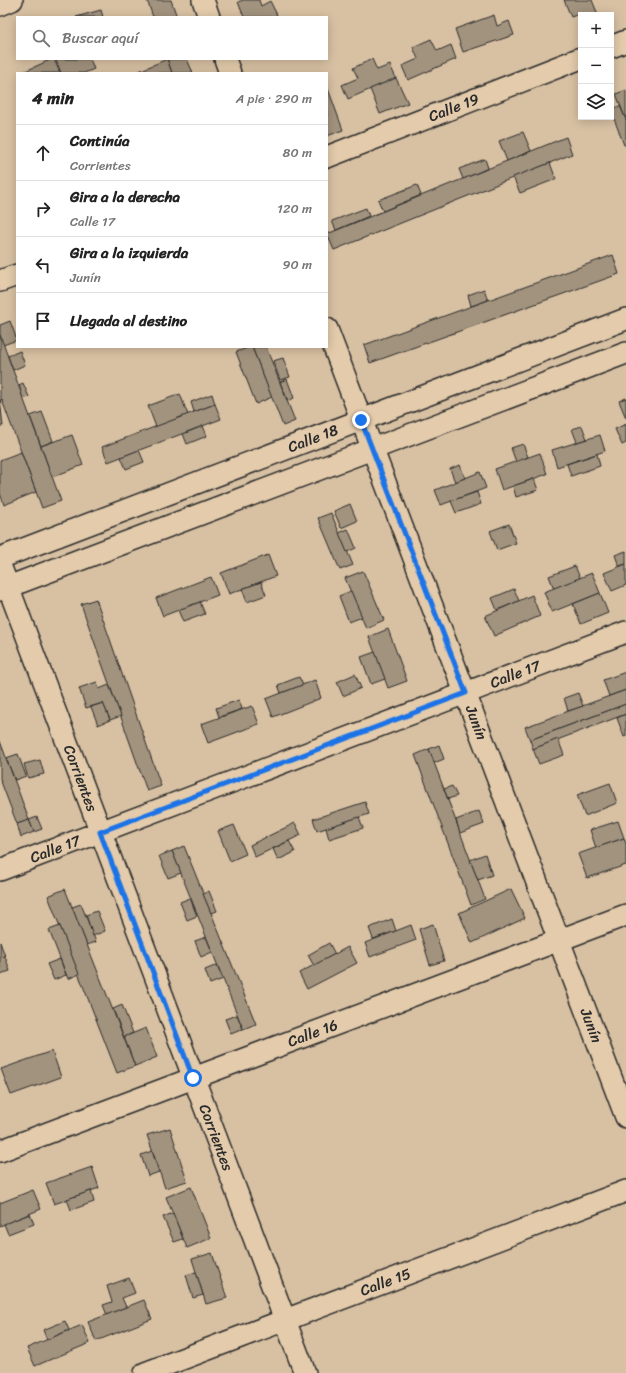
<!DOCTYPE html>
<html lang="es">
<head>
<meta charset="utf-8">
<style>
  :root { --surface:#fff; --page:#f2f2f2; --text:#222; --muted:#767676; --line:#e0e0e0 }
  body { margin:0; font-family:Sriracha,sans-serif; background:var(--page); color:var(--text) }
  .controls { position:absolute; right:12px; top:12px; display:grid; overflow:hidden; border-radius:0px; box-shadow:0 2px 10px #0003 }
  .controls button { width:36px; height:36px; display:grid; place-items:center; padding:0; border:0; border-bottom:1px solid var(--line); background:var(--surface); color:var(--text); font:20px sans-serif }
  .stop { position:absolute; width:12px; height:12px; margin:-9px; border:3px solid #1a73e8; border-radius:50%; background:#fff }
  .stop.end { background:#1a73e8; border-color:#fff; box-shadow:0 1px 4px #0008 }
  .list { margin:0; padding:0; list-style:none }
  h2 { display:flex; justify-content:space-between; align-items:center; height:52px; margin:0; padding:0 16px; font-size:17px }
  h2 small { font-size:13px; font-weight:400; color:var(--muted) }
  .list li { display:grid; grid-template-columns:26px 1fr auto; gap:12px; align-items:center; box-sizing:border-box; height:56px; padding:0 16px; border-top:1px solid var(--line) }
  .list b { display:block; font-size:15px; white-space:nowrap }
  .list p { margin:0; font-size:13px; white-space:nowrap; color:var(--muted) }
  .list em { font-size:13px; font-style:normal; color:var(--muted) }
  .icon { flex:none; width:22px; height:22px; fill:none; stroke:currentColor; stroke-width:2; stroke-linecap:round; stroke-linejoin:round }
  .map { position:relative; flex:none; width:626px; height:1373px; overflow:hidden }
  .search { position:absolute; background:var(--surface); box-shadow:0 2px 10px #0003; left:16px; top:16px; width:312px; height:44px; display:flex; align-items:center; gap:10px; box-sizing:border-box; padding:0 14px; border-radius:0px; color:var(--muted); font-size:15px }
  .panel { position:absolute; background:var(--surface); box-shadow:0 2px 10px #0003; left:16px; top:72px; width:312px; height:276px; border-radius:0px }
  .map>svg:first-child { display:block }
  .building { fill:#a2937e; stroke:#2b2b2b }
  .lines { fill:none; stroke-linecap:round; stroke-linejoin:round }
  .minor-casing { stroke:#2b2b2b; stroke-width:24 }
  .minor { stroke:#e3cbab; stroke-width:21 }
  .route { stroke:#1a73e8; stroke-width:5 }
  .labels { text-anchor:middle; stroke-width:3.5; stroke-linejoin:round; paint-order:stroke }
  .street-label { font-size:15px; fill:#2b2b2b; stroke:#e3cbab }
</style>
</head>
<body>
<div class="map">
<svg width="626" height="1373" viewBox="0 0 626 1373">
  <rect width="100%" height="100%" fill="#d8c1a3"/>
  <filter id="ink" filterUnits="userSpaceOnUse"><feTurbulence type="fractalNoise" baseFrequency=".025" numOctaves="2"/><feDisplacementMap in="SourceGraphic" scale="8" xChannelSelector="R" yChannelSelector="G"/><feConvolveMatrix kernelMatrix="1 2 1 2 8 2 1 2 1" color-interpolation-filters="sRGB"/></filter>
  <g filter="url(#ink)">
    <!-- building -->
    <g class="building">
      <polygon points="147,0 171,0 177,17 153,17"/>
      <polygon points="243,0 259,0 261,6 270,1 277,15 273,17 244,17 238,2"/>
      <polygon points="564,0 592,0 598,15 583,15 582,13 571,17"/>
      <polygon points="101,10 103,17 76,17"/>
      <polygon points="494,15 497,26 509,21 514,35 463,52 455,29"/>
      <polygon points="431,39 437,51 451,45 456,59 408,80 402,66 418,59 413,47"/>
      <polygon points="52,59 54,59 60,73 21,73"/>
      <polygon points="59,59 90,59 94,69 84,73 61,73 56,60"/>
      <polygon points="167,59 187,59 193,73 172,73"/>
      <polygon points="167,59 172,73 140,73 139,71"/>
      <polygon points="372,59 377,70 390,65 396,78 348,99 342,85 358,78 353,68"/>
      <polygon points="396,78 408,103 380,114 370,89"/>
      <polygon points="327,86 343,130 327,136"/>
      <polygon points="626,90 626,120 616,94"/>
      <polygon points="620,106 626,120 626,145 624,145 611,111 611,109"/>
      <polygon points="523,132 531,151 507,161 499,141"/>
      <polygon points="566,137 572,154 334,250 327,234"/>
      <polygon points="485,159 488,168 463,179 459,169"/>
      <polygon points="550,163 556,179 520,193 513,177"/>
      <polygon points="417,185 421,195 383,211 378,200"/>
      <polygon points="366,208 369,216 336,230 332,221"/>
      <polygon points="613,255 619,274 370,363 364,345"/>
      <polygon points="484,289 488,300 471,306 468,295"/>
      <polygon points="10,321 17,340 3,345 0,335 0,325"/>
      <polygon points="0,335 61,501 42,508 0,395"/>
      <polygon points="250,347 252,347 272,397 256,404 236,352"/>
      <polygon points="252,347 266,347 295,421 283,426"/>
      <polygon points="20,351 25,365 13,370 8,356"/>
      <polygon points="283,358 290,377 280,380 273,361"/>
      <polygon points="287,379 294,398 288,401 280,382"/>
      <polygon points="23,383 29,397 23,399 19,385"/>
      <polygon points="180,394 188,415 156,427 148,406"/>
      <polygon points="212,394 215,404 194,412 191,402"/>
      <polygon points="626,398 626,418 619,401"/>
      <polygon points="0,399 3,426 0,426"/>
      <polygon points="215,404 221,419 108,462 102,447"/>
      <polygon points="42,412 53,441 41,446 30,416"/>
      <polygon points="626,424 626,443 622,445 615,429"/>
      <polygon points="203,426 207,436 187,444 183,434"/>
      <polygon points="582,426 587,439 577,442 572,429"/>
      <polygon points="72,435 83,465 52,477 41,446"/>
      <polygon points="600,435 605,451 557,467 552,450"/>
      <polygon points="523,444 528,457 516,462 511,448"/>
      <polygon points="139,450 144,462 126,469 121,457"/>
      <polygon points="21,452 36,492 4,505 0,493 0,460"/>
      <polygon points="540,453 547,474 502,490 495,469"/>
      <polygon points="597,454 600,466 571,476 567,464"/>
      <polygon points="460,465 465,478 455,482 450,469"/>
      <polygon points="480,472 486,488 441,505 435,490"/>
      <polygon points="534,479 538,490 516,497 513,486"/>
      <polygon points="477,492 481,504 456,513 451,501"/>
      <polygon points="350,504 357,521 341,528 334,511"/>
      <polygon points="331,513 353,565 340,570 318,518"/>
      <polygon points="509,524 516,543 497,550 490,531"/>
      <polygon points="348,529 356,548 347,552 339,533"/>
      <polygon points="626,551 626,564 619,566 615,555"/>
      <polygon points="268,555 276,576 229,594 221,573"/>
      <polygon points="626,564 626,585 612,591 604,573"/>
      <polygon points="575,566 580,578 554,589 549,576"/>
      <polygon points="363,571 384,620 366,628 345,578"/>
      <polygon points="592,573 600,593 552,612 544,592"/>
      <polygon points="211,577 218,595 163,616 156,598"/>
      <polygon points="261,582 266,595 247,602 242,589"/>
      <polygon points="514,589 519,601 497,610 492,598"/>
      <polygon points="351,591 362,617 349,622 339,596"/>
      <polygon points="600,593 608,613 581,624 573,604"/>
      <polygon points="532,595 540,616 494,636 485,616"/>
      <polygon points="96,599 161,786 147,791 81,604"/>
      <polygon points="200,602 205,614 183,622 178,610"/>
      <polygon points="388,629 407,681 388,688 369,637"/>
      <polygon points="375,652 385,679 371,684 361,657"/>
      <polygon points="626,672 626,690 609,696 603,680"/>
      <polygon points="355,674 361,688 343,696 337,682"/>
      <polygon points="299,677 303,685 281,693 278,685"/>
      <polygon points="315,680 321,698 273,717 266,699"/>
      <polygon points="97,682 99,689 109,685 121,716 110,720 103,703 86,708 79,688"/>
      <polygon points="626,690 626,704 530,740 525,727"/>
      <polygon points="578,693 583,706 568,711 564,698"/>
      <polygon points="239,700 242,709 219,717 216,708"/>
      <polygon points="103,703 110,720 98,725 91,707"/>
      <polygon points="626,704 626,714 533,749 530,740"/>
      <polygon points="252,706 259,724 208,743 201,724"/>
      <polygon points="626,714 626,736 624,737 617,718"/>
      <polygon points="558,739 564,755 539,764 533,749"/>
      <polygon points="0,741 29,820 17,824 0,779"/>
      <polygon points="439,745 444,759 434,763 429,749"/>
      <polygon points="429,749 485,899 471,905 415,755"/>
      <polygon points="18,754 26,776 15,780 6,758"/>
      <polygon points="40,760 44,774 28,778 24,764"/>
      <polygon points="610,783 617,803 585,816 577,795"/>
      <polygon points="452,786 457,796 448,799 444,789"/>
      <polygon points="365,802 369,814 317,831 313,819"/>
      <polygon points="479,811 484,824 460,833 456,820"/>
      <polygon points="37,817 42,829 34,832 29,820"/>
      <polygon points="359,817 363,828 329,839 326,828"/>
      <polygon points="29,820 34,832 21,837 17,824"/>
      <polygon points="618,821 624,838 596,848 590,830"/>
      <polygon points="295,823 301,835 255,857 250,845"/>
      <polygon points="234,825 246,854 230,861 218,831"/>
      <polygon points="624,838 626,844 626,865 587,878 578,854"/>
      <polygon points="289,841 295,852 278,860 273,849"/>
      <polygon points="184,846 256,1024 243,1029 172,851"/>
      <polygon points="172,851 181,873 168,878 159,856"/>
      <polygon points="485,854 492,875 478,880 470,860"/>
      <polygon points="65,889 135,1066 117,1073 48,896"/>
      <polygon points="511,889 525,918 472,943 459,913"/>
      <polygon points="209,891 217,911 211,913 203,894"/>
      <polygon points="190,898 197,916 187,920 180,902"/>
      <polygon points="81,904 96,942 87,945 72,907"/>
      <polygon points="97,911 105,931 93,936 86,915"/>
      <polygon points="392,919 396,931 373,939 369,928"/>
      <polygon points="433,924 444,961 430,965 419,929"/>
      <polygon points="411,925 416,940 370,957 365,943"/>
      <polygon points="60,926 79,974 68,979 49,930"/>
      <polygon points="206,937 212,952 201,957 195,941"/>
      <polygon points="0,942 5,956 0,957"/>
      <polygon points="329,943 335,954 314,966 308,955"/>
      <polygon points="348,947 357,963 307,989 299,973"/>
      <polygon points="5,956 10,971 0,974 0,957"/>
      <polygon points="60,959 66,975 54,980 47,964"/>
      <polygon points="217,965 223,979 210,984 205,970"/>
      <polygon points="122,1005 133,1033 124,1037 113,1009"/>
      <polygon points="237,1015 243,1029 231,1034 225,1019"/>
      <polygon points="146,1028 157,1057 135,1066 124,1037"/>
      <polygon points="52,1051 61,1077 11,1095 1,1069"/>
      <polygon points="170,1128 187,1181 165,1188 147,1135"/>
      <polygon points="152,1151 159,1172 148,1176 141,1155"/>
      <polygon points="92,1167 99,1188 54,1204 46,1183"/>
      <polygon points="191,1187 211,1238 187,1248 166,1197"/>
      <polygon points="33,1190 41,1209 0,1226 0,1203"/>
      <polygon points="91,1191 94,1202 71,1210 67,1199"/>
      <polygon points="173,1213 183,1239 174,1242 163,1217"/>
      <polygon points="30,1214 34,1224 8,1234 4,1224"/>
      <polygon points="212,1253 227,1298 206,1304 192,1259"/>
      <polygon points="196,1272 203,1295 193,1298 186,1275"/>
      <polygon points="129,1278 135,1293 122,1298 126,1307 107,1315 103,1305 112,1302 107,1286"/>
      <polygon points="144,1300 152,1319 96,1341 88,1322"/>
      <polygon points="65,1321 69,1330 47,1340 43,1330"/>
      <polygon points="82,1325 90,1343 35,1366 27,1348"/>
    </g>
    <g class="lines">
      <!-- minor casing -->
      <g class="minor-casing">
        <g id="minor">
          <polyline points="203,0 209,17"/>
          <polyline points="0,5 12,0"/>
          <polyline points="611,47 626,41"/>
          <polyline points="225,59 230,73"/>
          <path id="s1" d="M327,157L581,58"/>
          <polyline points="0,281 17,275"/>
          <path id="s2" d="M327,329L626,1117"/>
          <path id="s3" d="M0,558L626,319"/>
          <path id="s4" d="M0,565L305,1373"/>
          <polyline points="0,590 626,353"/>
          <path id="s5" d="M0,870L626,632"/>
          <path id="s6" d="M0,1151L626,915"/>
          <path id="s7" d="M145,1373L626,1191"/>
        </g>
      </g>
      <!-- minor -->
      <use href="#minor" class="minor"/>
    </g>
  </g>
  <g class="lines" filter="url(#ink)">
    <!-- route -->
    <polyline class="route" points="193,1078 100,832 466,693 361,420"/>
  </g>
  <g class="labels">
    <!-- street labels -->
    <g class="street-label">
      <text dy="5" stroke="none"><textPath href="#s1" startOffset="136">Calle 19</textPath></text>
      <text dy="5" stroke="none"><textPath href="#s3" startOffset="335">Calle 18</textPath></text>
      <text dy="5" stroke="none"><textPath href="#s5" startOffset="551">Calle 17</textPath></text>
      <text dy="5" stroke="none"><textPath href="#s2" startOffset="421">Junín</textPath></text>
      <text dy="5" stroke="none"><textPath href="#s4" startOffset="228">Corrientes</textPath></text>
      <text dy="5" stroke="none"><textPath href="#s5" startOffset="59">Calle 17</textPath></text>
      <text dy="5" stroke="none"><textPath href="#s2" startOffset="745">Junín</textPath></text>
      <text dy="5" stroke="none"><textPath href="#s6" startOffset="334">Calle 16</textPath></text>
      <text dy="5" stroke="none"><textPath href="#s4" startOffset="612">Corrientes</textPath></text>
      <text dy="5" stroke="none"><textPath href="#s7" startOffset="257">Calle 15</textPath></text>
    </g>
  </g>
</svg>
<div class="controls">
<button>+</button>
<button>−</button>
<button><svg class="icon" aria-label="layers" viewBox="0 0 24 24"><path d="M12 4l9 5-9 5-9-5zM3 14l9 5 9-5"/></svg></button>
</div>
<div class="stop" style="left:193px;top:1078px"></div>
<div class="stop end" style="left:361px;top:420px"></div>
<div class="search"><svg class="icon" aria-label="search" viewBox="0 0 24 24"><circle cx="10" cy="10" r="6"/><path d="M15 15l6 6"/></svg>Buscar aquí</div>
<section class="panel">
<h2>4 min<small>A pie · 290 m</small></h2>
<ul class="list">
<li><svg class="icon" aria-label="ahead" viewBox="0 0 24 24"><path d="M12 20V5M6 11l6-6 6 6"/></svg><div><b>Continúa</b><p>Corrientes</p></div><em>80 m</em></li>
<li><svg class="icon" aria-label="right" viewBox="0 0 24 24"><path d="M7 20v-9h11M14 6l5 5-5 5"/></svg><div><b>Gira a la derecha</b><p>Calle 17</p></div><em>120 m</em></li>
<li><svg class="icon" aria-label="left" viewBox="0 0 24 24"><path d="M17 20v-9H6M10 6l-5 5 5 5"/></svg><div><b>Gira a la izquierda</b><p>Junín</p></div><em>90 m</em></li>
<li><svg class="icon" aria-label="arrive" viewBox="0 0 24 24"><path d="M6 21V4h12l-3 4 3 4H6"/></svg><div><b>Llegada al destino</b></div></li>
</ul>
</section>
</div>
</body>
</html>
